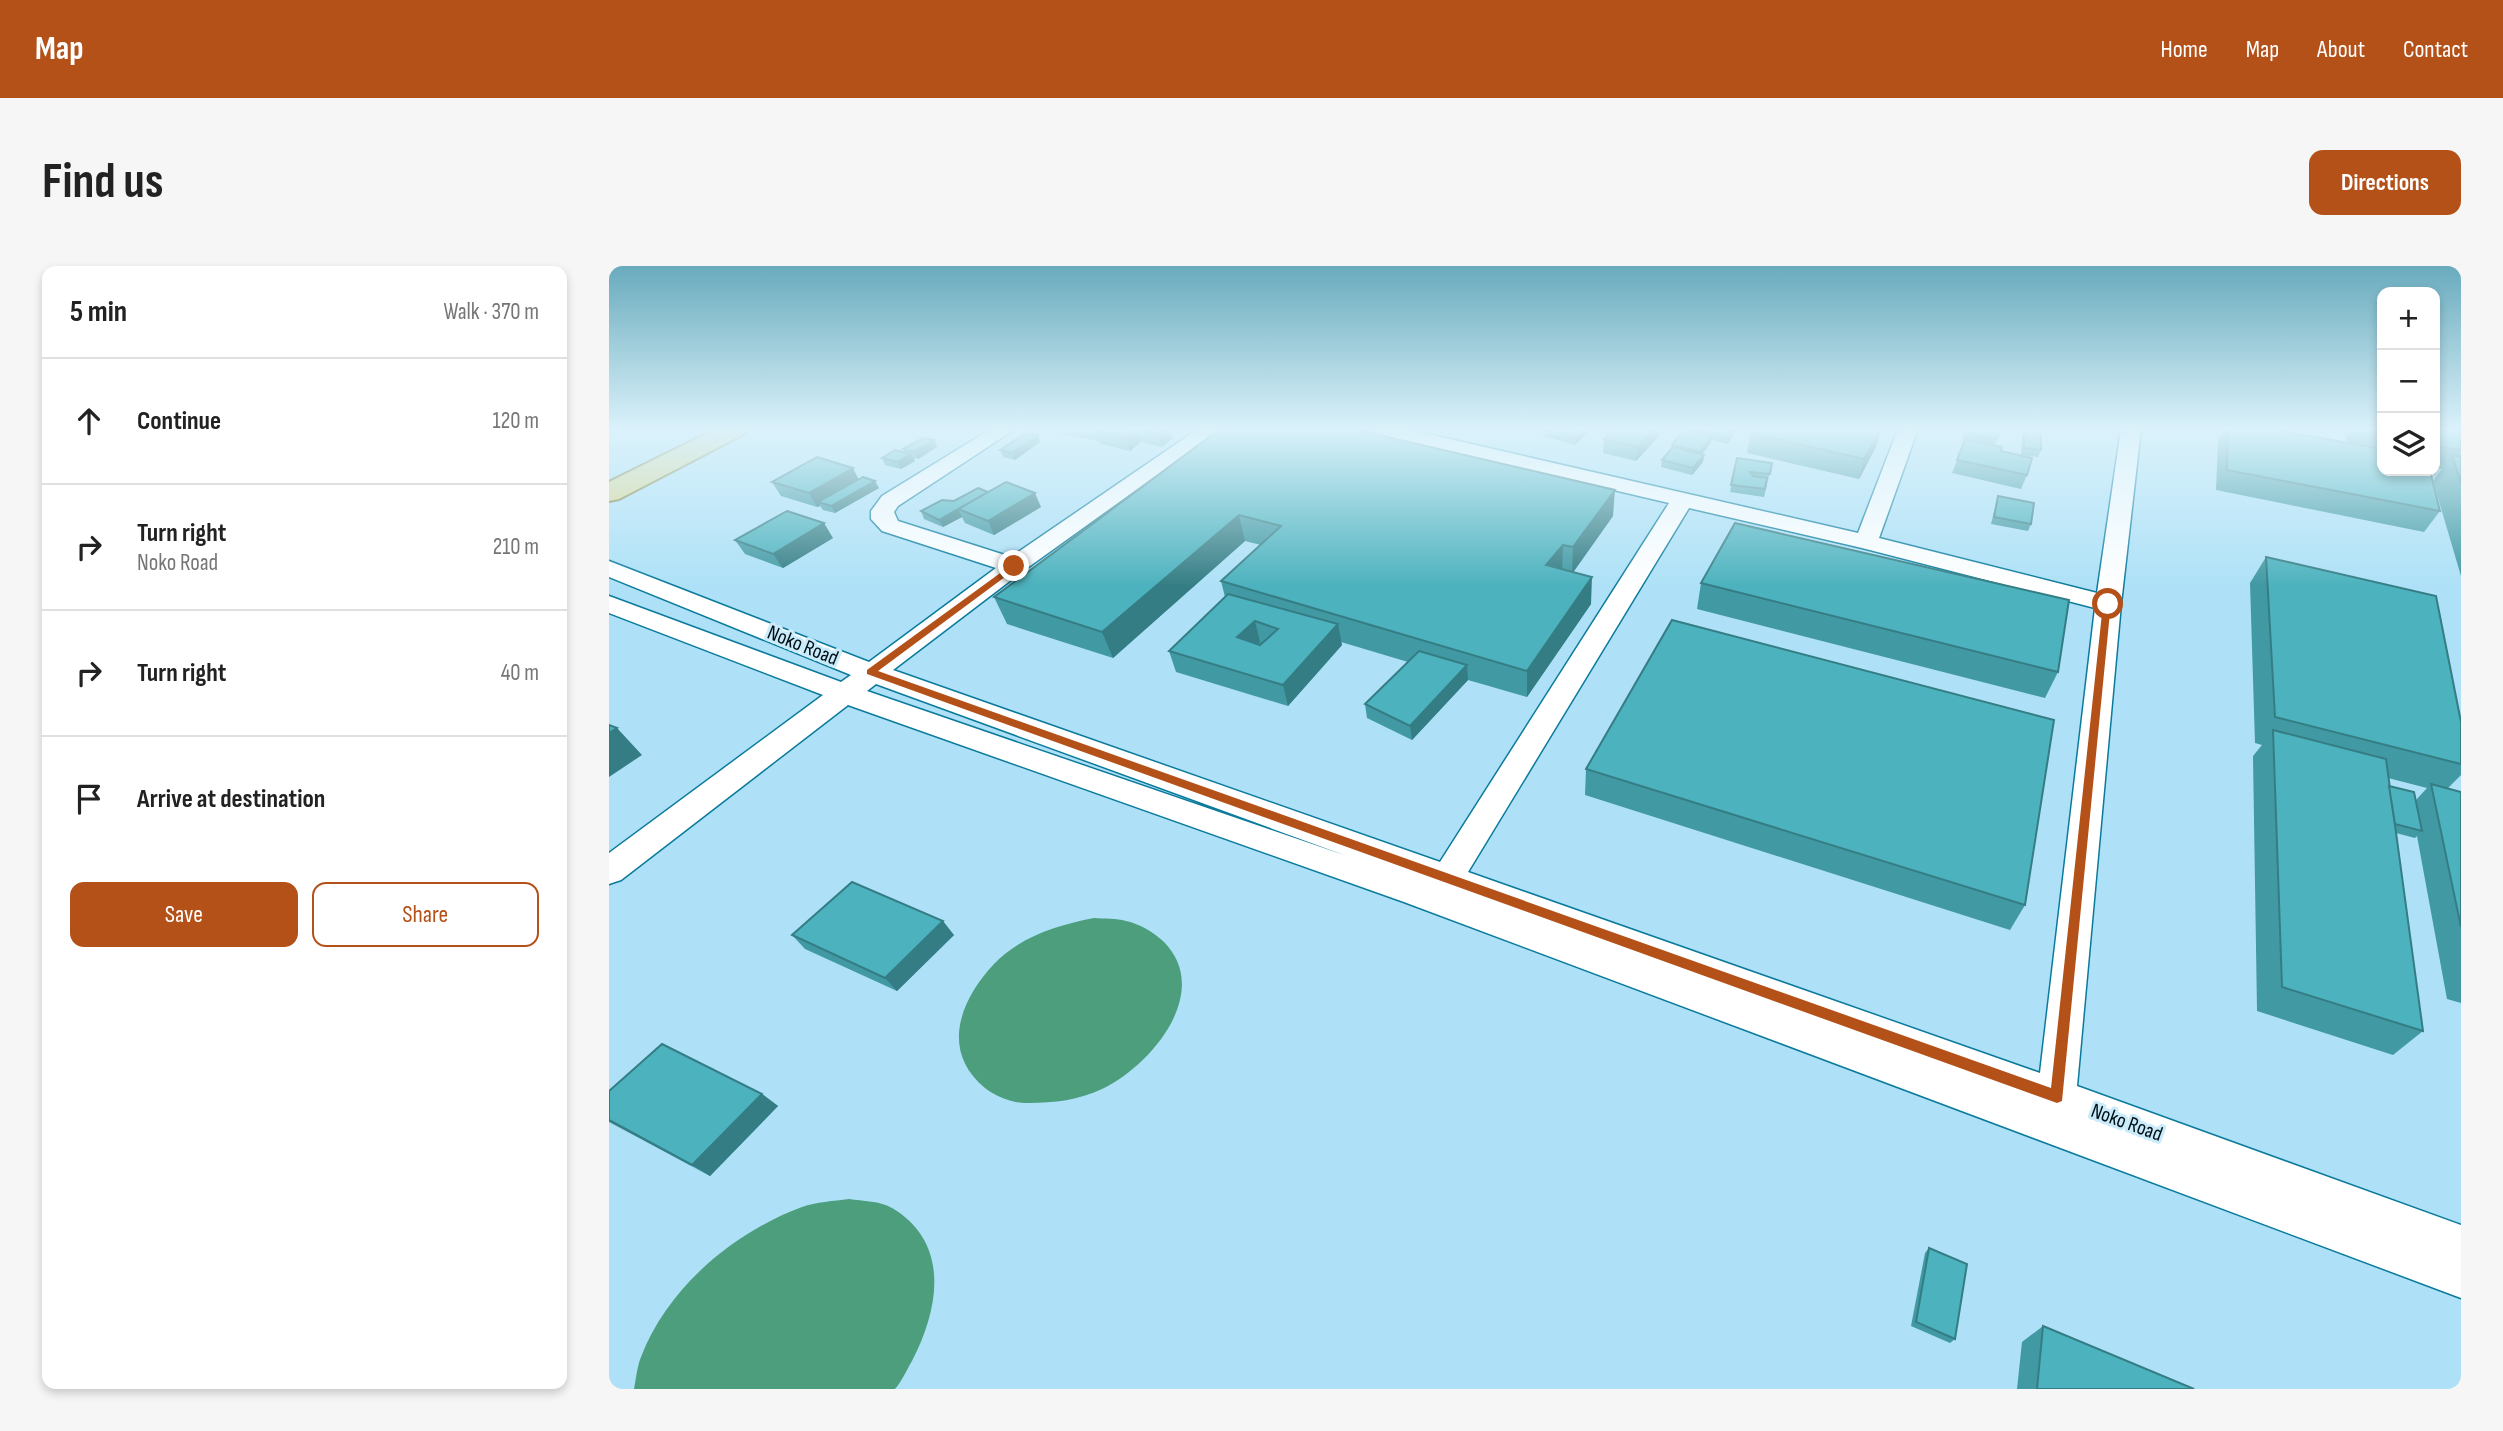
<!DOCTYPE html>
<html lang="en">
<head>
<meta charset="utf-8">
<style>
  :root { --surface:#fff; --page:#f6f6f6; --text:#222; --muted:#767676; --line:#e0e0e0; --accent:#b45119 }
  body { margin:0; font-family:"Sofia Sans Condensed",sans-serif; background:var(--page); color:var(--text) }
  .controls { position:absolute; right:21px; top:21px; display:grid; overflow:hidden; border-radius:14px; box-shadow:0 4px 10px #0003 }
  .controls button { width:63px; height:63px; display:grid; place-items:center; padding:0; border:0; border-bottom:2px solid var(--line); background:var(--surface); color:var(--text); font:35px sans-serif }
  .stop { position:absolute; width:21px; height:21px; margin:-16px; border:5px solid #b45119; border-radius:50%; background:#fff }
  .stop.end { background:#b45119; border-color:#fff; box-shadow:0 2px 7px #0008 }
  .list { margin:0; padding:0; list-style:none }
  h2 { display:flex; justify-content:space-between; align-items:center; height:91px; margin:0; padding:0 28px; font-size:30px }
  h2 small { font-size:23px; font-weight:400; color:var(--muted) }
  .list li { display:grid; grid-template-columns:46px 1fr auto; gap:21px; align-items:center; box-sizing:border-box; height:126px; padding:0 28px; border-top:2px solid var(--line) }
  .list b { display:block; font-size:26px; white-space:nowrap }
  .list p { margin:0; font-size:23px; white-space:nowrap; color:var(--muted) }
  .list em { font-size:23px; font-style:normal; color:var(--muted) }
  .actions { display:flex; gap:14px; padding:21px 28px }
  .actions a { flex:1; padding:16px 0; border:2px solid var(--accent); border-radius:14px; text-align:center; font-size:24px; color:var(--accent) }
  .actions .main { background:var(--accent); color:#fff }
  .icon { flex:none; width:38px; height:38px; fill:none; stroke:currentColor; stroke-width:2; stroke-linecap:round; stroke-linejoin:round }
  .map { position:relative; flex:none; width:1852px; height:1123px; overflow:hidden; border-radius:14px }
  header { display:flex; align-items:center; gap:42px; box-sizing:border-box; height:98px; padding:0 35px; background:var(--accent); color:#fff }
  header strong { font-size:33px }
  nav { display:flex; gap:38px; margin-inline-start:auto; font-size:24px }
  .intro { display:flex; align-items:center; justify-content:space-between; box-sizing:border-box; height:168px; padding:0 42px }
  h1 { margin:0; font-size:49px }
  .button { padding:18px 32px; border-radius:14px; background:var(--accent); color:#fff; font-size:24px; font-weight:700 }
  main { display:flex; gap:42px; padding:0 42px }
  aside { flex:1; background:var(--surface); border-radius:14px; box-shadow:0 4px 10px #0003 }
  .map>svg:first-child { display:block }
  .water { fill:#4c9e7d }
  .lines { fill:none; stroke-linecap:round; stroke-linejoin:round }
  .street-casing { stroke:#0b7b9c; stroke-width:3 }
  .primary-casing { stroke:#7c7c30; stroke-width:4 }
  .street { fill:#fff; fill-rule:evenodd }
  .primary { fill:#d9d48b; fill-rule:evenodd }
  .wall { fill:#4199a3; fill-rule:evenodd }
  .shaded-wall { fill:#357d84 }
  .building { fill:#4cb2bd; stroke:#357d84; stroke-width:2; fill-rule:evenodd }
  .route { fill:#b45119 }
  .labels { text-anchor:middle; stroke-width:6; stroke-linejoin:round; paint-order:stroke }
  .street-label { font-size:21px; fill:#000e15; stroke:#caecfa }
</style>
</head>
<body>
<header>
<strong>Map</strong>
<nav><a>Home</a><a>Map</a><a>About</a><a>Contact</a></nav>
</header>
<div class="intro"><h1>Find us</h1><a class="button">Directions</a></div>
<main>
<aside>
<h2>5 min<small>Walk · 370 m</small></h2>
<ul class="list">
<li><svg class="icon" aria-label="ahead" viewBox="0 0 24 24"><path d="M12 20V5M6 11l6-6 6 6"/></svg><div><b>Continue</b></div><em>120 m</em></li>
<li><svg class="icon" aria-label="right" viewBox="0 0 24 24"><path d="M7 20v-9h11M14 6l5 5-5 5"/></svg><div><b>Turn right</b><p>Noko Road</p></div><em>210 m</em></li>
<li><svg class="icon" aria-label="right" viewBox="0 0 24 24"><path d="M7 20v-9h11M14 6l5 5-5 5"/></svg><div><b>Turn right</b></div><em>40 m</em></li>
<li><svg class="icon" aria-label="arrive" viewBox="0 0 24 24"><path d="M6 21V4h12l-3 4 3 4H6"/></svg><div><b>Arrive at destination</b></div></li>
</ul>
<div class="actions"><a class="main">Save</a><a>Share</a></div>
</aside>
<div class="map">
<svg width="1852" height="1123" viewBox="0 0 1852 1123">
  <rect width="100%" height="100%" fill="#aee1f7"/>
  <!-- water -->
  <g class="water">
    <path d="M485,652C496,653 507,652 517,655C531,658 544,666 554,675C605,725 542,800 493,823C470,834 445,837 420,837C406,838 387,831 376,822C331,785 351,734 385,698C412,670 449,659 485,652Z"/>
    <path d="M240,933C253,935 272,935 283,942C342,977 330,1043 303,1095C297,1105 293,1115 286,1123H25C27,1113 28,1101 32,1091C58,1022 125,966 193,941C207,936 225,935 240,933Z"/>
  </g>
  <g class="lines">
    <!-- street casing -->
    <g class="street-casing">
      <path id="street" d="M382,163H406L289,240L285,246L289,255L402,291L589,163H612L414,305L284,404L831,596L1060,237L771,169L764,167L761,163H797L1249,267L1289,163H1309L1270,272L1488,327L1512,163H1532L1512,338L1468,820L1852,959V1032L795,636L239,439L12,614L0,618V587L214,429L0,347V330L232,416L242,409L0,311V295L260,396L387,302L273,265L262,253V245L273,230ZM1080,242L1253,282L1486,342L1431,807L859,606ZM267,418L738,590L258,425Z"/>
    </g>
    <!-- primary casing -->
    <g class="primary-casing">
      <polygon id="primary" points="107,163 139,163 135,168 10,233 0,235 0,216"/>
    </g>
    <!-- street -->
    <use href="#street" class="street"/>
    <!-- primary -->
    <use href="#primary" class="primary"/>
  </g>
  <!-- wall -->
  <g class="wall">
    <polygon points="431,163 562,163 564,172 553,181 532,176 521,185 492,178 490,175 431,164"/>
    <polygon points="611,163 1004,250 964,306 982,338 918,431 859,414 803,474 758,452 756,438 799,396 732,376 733,379 679,440 567,406 560,385 616,331 612,315 652,279 636,275 504,392 398,358 385,331"/>
    <polygon points="934,163 983,163 966,179 934,170"/>
    <polygon points="1004,163 1056,163 1052,168 1049,167 1049,171 1027,195 994,187 995,173"/>
    <polygon points="1075,163 1129,163 1118,178 1103,174 1093,189 1095,189 1094,196 1083,209 1052,201 1053,194 1062,184 1063,179"/>
    <polygon points="1272,163 1267,181 1250,213 1138,187 1141,167"/>
    <polygon points="1356,163 1392,163 1385,180 1418,209 1412,223 1343,207 1356,174 1353,173"/>
    <polygon points="1414,163 1432,163 1432,184 1429,191 1412,189 1413,167"/>
    <polygon points="1615,163 1662,163 1738,177 1735,163 1773,163 1773,205 1831,245 1815,266 1607,224 1609,175"/>
    <polygon points="1826,163 1852,163 1852,310 1824,215 1833,203 1826,202"/>
    <polygon points="429,169 431,176 406,194 394,191 391,184"/>
    <polygon points="325,174 328,181 309,193 305,192 306,195 292,203 276,199 273,192 296,186 294,183"/>
    <polygon points="1128,192 1163,197 1155,231 1121,226"/>
    <polygon points="250,213 270,222 226,247 214,244 211,240 208,241 172,230 163,216"/>
    <polygon points="379,226 432,241 385,269 356,257 353,251 334,261 315,253 312,245 345,235"/>
    <polygon points="1389,230 1422,258 1419,265 1382,258"/>
    <polygon points="224,272 174,302 136,288 126,274"/>
    <path d="M1657,291L1852,456V509L1839,522L1852,526V737L1838,733L1808,570L1806,572L1787,567L1814,765L1784,789L1648,745L1644,490L1653,479L1646,477L1641,317ZM1779,512L1818,522L1807,534L1780,520Z"/>
    <polygon points="1092,317 1449,406 1436,432 1088,343"/>
    <polygon points="977,503 1416,639 1401,664 976,529"/>
    <polygon points="183,669 345,669 288,725 196,683"/>
    <polygon points="0,825 153,828 169,840 101,910 0,856"/>
    <polygon points="1320,982 1346,1073 1341,1077 1302,1060 1316,987"/>
    <polygon points="1434,1060 1585,1123 1408,1123 1413,1076"/>
  </g>
  <!-- shaded-wall -->
  <g class="shaded-wall">
    <polygon points="528,163 532,176 521,185 517,171"/>
    <polygon points="555,163 562,163 564,172 553,181 549,167"/>
    <polygon points="976,163 983,163 966,179 966,172"/>
    <polygon points="1045,163 1050,163 1049,171 1027,195 1029,181"/>
    <polygon points="1125,163 1129,163 1118,178 1119,171"/>
    <polygon points="1272,163 1267,181 1250,213 1255,193"/>
    <polygon points="429,169 431,176 406,194 403,187"/>
    <polygon points="1103,169 1102,176 1090,193 1091,186"/>
    <polygon points="325,174 328,181 309,193 305,186"/>
    <polygon points="302,188 306,195 292,203 289,196"/>
    <polygon points="1095,189 1094,196 1083,209 1084,202"/>
    <polygon points="244,202 251,216 209,236 211,240 208,241 200,227"/>
    <polygon points="266,215 270,222 226,247 222,240"/>
    <polygon points="1006,224 1004,250 963,308 964,281"/>
    <polygon points="426,227 432,241 385,269 379,255"/>
    <polygon points="349,243 353,251 334,261 330,254"/>
    <polygon points="630,249 636,275 504,392 493,366"/>
    <polygon points="215,257 224,272 174,302 164,288"/>
    <polygon points="954,279 953,305 937,299"/>
    <polygon points="983,311 982,338 918,431 918,405"/>
    <polygon points="646,355 651,376 634,392 628,371"/>
    <polygon points="729,358 733,379 679,440 674,419"/>
    <polygon points="858,399 859,414 803,474 801,460"/>
    <polygon points="8,462 33,489 0,511 0,467"/>
    <polygon points="334,655 345,669 288,725 276,712"/>
    <polygon points="153,828 169,840 101,910 83,899"/>
  </g>
  <!-- building -->
  <g class="building">
    <polygon points="489,163 528,163 517,171 487,165"/>
    <polygon points="528,163 555,163 549,167"/>
    <polygon points="611,163 744,163 1006,224 964,281 954,279 937,299 983,311 918,405 612,315 672,260 630,249 493,366 385,331"/>
    <polygon points="935,163 976,163 966,172"/>
    <polygon points="1004,163 1045,163 1029,181 995,173"/>
    <polygon points="1075,163 1076,163 1103,169 1091,186 1063,179"/>
    <polygon points="1085,163 1125,163 1119,171"/>
    <polygon points="1145,163 1272,163 1255,193 1141,167"/>
    <polygon points="1356,163 1392,163 1388,173 1355,166"/>
    <polygon points="1415,163 1432,163 1432,184 1415,182"/>
    <polygon points="1619,163 1662,163 1773,183 1773,205 1821,205 1831,245 1618,204"/>
    <polygon points="1752,163 1773,163 1773,171 1753,167"/>
    <polygon points="1826,163 1852,163 1852,184 1826,180"/>
    <polygon points="417,167 429,169 403,187 391,184"/>
    <polygon points="314,172 325,174 305,186 294,183"/>
    <polygon points="1356,173 1393,181 1392,185 1423,192 1418,209 1348,194"/>
    <polygon points="1064,181 1095,189 1084,202 1053,194"/>
    <polygon points="286,184 302,188 289,196 273,192"/>
    <polygon points="1843,189 1852,191 1852,217"/>
    <polygon points="208,191 244,202 200,227 163,216"/>
    <polygon points="1128,192 1163,197 1161,208 1141,206 1144,210 1158,212 1156,223 1122,219"/>
    <polygon points="254,211 266,215 222,240 209,236"/>
    <polygon points="397,216 426,227 379,255 349,243"/>
    <polygon points="369,222 379,226 330,254 312,245 333,234 345,235"/>
    <polygon points="1389,230 1425,237 1422,258 1385,251"/>
    <polygon points="178,245 215,257 164,288 126,274"/>
    <polygon points="1126,257 1460,334 1449,406 1092,317"/>
    <polygon points="1657,291 1827,330 1852,456 1852,498 1666,451"/>
    <path d="M619,328L729,358L674,419L560,385ZM646,355L669,363L651,379L628,371Z"/>
    <polygon points="1063,354 1445,454 1416,639 977,503"/>
    <polygon points="810,385 858,399 801,460 756,438"/>
    <polygon points="0,459 8,462 0,467"/>
    <polygon points="1664,464 1777,493 1814,765 1673,721"/>
    <polygon points="1822,518 1852,526 1852,661"/>
    <polygon points="1780,520 1805,526 1813,565 1786,558"/>
    <polygon points="243,616 334,655 276,712 183,669"/>
    <polygon points="53,778 153,828 83,899 0,854 0,825"/>
    <polygon points="1320,982 1358,998 1346,1073 1307,1056"/>
    <polygon points="1434,1060 1585,1123 1428,1123"/>
  </g>
  <!-- sky -->
  <linearGradient id="sky" x2="0" y2="1"><stop stop-color="#69abbd"/><stop offset="0.51" stop-color="#dbf2fb"/><stop offset="1" stop-color="#dbf2fb" stop-opacity="0"/></linearGradient>
  <rect width="1852" height="320" fill="url(#sky)"/>
  <!-- route -->
  <polygon class="route" points="405,297 408,298 408,302 269,405 1442,822 1494,338 1502,336 1453,835 1448,837 258,408 258,404"/>
  <g class="labels">
    <!-- street labels -->
    <g class="street-label">
      <text transform="translate(194 379) rotate(22)" y="7">Noko Road</text>
      <text transform="translate(1518 856) rotate(20)" y="7">Noko Road</text>
    </g>
  </g>
</svg>
<div class="controls">
<button>+</button>
<button>−</button>
<button><svg class="icon" aria-label="layers" viewBox="0 0 24 24"><path d="M12 4l9 5-9 5-9-5zM3 14l9 5 9-5"/></svg></button>
</div>
<div class="stop" style="left:1499px;top:338px"></div>
<div class="stop end" style="left:405px;top:300px"></div>
</div>
</main>
</body>
</html>
